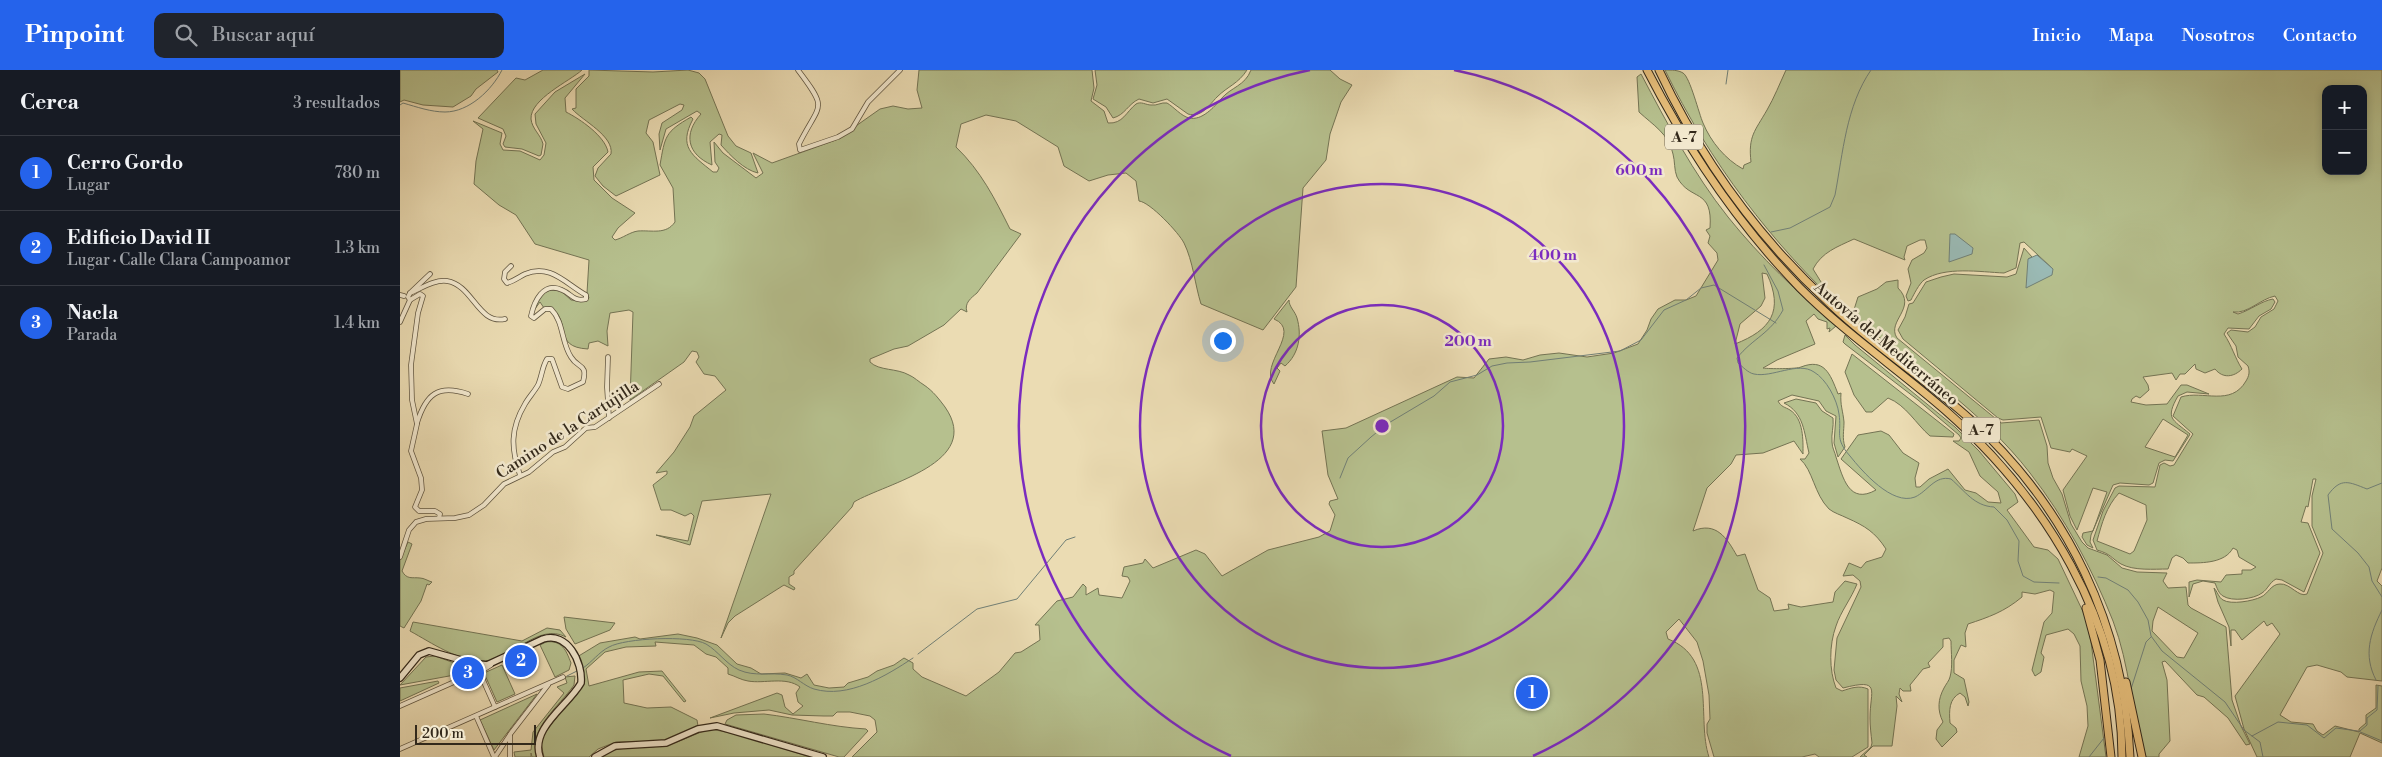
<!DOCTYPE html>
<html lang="es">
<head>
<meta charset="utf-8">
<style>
  :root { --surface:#171b24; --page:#20242c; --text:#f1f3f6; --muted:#9ea1a6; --line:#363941; --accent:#2563eb }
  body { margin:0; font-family:"Libre Bodoni",serif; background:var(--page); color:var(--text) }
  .controls { position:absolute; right:15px; top:15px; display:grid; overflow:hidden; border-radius:10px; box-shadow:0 2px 8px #0003 }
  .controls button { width:45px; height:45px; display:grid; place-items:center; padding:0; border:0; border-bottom:1px solid var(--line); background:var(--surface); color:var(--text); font:25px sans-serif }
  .scale { position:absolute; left:15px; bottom:12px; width:121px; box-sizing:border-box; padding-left:5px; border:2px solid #33291b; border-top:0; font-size:14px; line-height:18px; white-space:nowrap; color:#33291b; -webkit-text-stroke:4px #f2e8ce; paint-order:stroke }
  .you { position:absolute; left:822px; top:270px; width:18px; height:18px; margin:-12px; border:4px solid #fff; border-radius:50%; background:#1a73e8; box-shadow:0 0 0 8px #1a73e833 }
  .badge { display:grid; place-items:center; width:32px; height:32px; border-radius:50%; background:var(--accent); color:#fff; font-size:16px; font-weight:700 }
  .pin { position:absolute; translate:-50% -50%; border:2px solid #fff; box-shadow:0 1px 5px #0006 }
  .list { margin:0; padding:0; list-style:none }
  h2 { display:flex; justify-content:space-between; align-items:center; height:65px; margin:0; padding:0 20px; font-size:21px }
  h2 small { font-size:16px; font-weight:400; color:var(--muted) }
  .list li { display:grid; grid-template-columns:32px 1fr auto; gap:15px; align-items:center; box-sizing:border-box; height:75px; padding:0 20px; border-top:1px solid var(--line) }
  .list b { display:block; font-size:19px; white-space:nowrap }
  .list p { margin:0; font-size:16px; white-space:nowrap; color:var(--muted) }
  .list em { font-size:16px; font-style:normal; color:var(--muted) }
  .icon { flex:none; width:28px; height:28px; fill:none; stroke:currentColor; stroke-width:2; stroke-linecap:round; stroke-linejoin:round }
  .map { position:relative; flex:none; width:1982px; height:687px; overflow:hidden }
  header { display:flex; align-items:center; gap:30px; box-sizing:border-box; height:70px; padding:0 25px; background:var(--accent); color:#fff }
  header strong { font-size:24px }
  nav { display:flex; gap:28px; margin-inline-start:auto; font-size:18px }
  .search { width:350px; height:45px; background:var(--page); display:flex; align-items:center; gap:12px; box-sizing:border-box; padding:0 18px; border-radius:10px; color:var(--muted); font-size:19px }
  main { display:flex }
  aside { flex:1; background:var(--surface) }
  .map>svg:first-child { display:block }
  .green { fill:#b6c08e; stroke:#747454; fill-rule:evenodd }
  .water { fill:#9abab5; stroke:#718077 }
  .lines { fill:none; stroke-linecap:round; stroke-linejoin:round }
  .stream { stroke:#718077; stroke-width:1 }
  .street-casing { stroke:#615641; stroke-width:5.5 }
  .secondary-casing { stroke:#33291b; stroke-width:8 }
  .highway-casing { stroke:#33291b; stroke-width:9 }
  .street { stroke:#f2e8ce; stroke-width:4 }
  .secondary { stroke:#f2e8ce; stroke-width:5.5 }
  .highway { stroke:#e6be7a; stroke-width:7 }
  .ring { fill:none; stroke:#7b2cbf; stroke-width:2.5 }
  .labels { text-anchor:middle; stroke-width:5; stroke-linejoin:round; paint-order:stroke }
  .shield { fill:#f2e8ce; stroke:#6c6251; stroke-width:1 }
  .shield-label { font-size:15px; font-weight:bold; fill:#33291b }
  .street-label { font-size:16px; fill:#33291b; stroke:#f2e8ce }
  .centre { fill:#7b2cbf; stroke:#f2e8ce; stroke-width:2.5 }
  .ring-label { font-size:15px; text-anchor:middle; font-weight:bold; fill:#7b2cbf; stroke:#f2e8ce; stroke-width:5; stroke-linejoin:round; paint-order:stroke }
</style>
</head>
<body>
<header>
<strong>Pinpoint</strong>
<div class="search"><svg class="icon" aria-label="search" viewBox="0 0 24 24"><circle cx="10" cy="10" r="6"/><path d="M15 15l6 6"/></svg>Buscar aquí</div>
<nav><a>Inicio</a><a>Mapa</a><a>Nosotros</a><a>Contacto</a></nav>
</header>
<main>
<aside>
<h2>Cerca<small>3 resultados</small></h2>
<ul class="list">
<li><span class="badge">1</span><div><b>Cerro Gordo</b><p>Lugar</p></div><em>780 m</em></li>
<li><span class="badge">2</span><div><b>Edificio David II</b><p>Lugar · Calle Clara Campoamor</p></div><em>1.3 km</em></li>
<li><span class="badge">3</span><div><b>Nacla</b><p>Parada</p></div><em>1.4 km</em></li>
</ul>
</aside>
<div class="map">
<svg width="1982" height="687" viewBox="0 0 1982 687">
  <rect width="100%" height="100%" fill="#ebdcb3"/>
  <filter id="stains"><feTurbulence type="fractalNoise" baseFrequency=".004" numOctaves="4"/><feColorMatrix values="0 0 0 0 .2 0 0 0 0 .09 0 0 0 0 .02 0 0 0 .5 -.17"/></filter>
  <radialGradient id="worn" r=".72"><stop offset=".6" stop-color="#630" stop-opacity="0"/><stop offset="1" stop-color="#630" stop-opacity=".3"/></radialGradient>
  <!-- green -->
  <g class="green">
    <polygon points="0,0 97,0 98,2 76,19 71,26 53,37 23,35 4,30 0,32"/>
    <path d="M143,0H182C170,11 130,29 131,49C132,59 141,65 143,74L141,85L139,86L122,79L105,77L103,74L106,66L103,59L78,48L116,8L125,10Z"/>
    <path d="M189,0L253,2L288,0L299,3L305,9L328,66L336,76L351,83L358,103C344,100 330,85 321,75L322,65L319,64L310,72L312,95C287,84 283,64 301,44L297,41L266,59L260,80L259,64L262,53L282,40L284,35L280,34L249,50L246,63L253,72L260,105L216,126L203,116L195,106L198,98L211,84C214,66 183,51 172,39L176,38V19L189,6Z"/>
    <path d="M519,0H692L694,18L691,31L704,41L708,53C723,54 726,42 736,34C741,31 746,35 751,35C757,36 761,32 767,33C774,37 781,46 789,48C802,51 814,37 821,29C831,17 845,16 851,0H930L940,9L952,15L941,32L930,64L926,90L903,118L896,217L863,260L801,234C795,215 793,191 784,173C779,163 750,132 739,131L736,111L726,103L708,105L689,111L664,96L658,77L616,51L586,45L561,54L556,77C581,101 595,129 610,159L621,164L577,223C571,228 564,233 567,242L561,239L544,255L508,276L494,279L470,289V292C479,301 497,298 509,305C514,307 519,312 524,315C533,321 539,329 545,337C584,393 486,413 454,432L452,437L394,501V504L389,507V514L395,518L394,520L384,515L335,546L328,553L321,568L371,424L302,431L290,475L256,465L288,471L294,446L291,443L285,446L271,440H261L253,415L267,404V401L256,403L274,382L290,357L294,346L326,320L315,306L304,304L296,292L299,287L297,282L292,281L284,292L230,330L233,242L229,240L210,243L207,261L208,276L198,271L189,273L188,279C151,277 173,251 150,237L144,238L140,232L132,243L141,224L150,220L161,221L171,230L186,231L189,228L187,223L189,190L135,174L116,145L99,135L74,114L76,91L83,59L73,51L102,63L100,74L103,80L120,81L140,90L144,85L146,73L136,54L135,44L155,22L185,4L165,28L166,42C180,49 205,66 208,82L193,97L194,110L212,128L235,143L218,158L212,167L215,170C223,168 230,162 238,161C252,160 266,165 275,152L273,118L260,95C265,66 265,62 291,47L293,49C278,77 292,85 313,102H317L319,98L315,92L314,72L323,83L356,108L363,103L353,83L372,93L436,70L480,39L493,36L508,39L522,38L517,20Z"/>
    <path d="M695,0H847C838,14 828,16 817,27C809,35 802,48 788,44L767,29L753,33L739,29C728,34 725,45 713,48L706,37L693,29L697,15Z"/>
    <path d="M1265,0C1272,0 1278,0 1283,3C1290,7 1299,44 1303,53C1311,72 1325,89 1343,99L1344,95L1351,92C1348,66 1355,61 1367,40C1374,28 1380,13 1386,0H1982V498L1977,511L1982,516V611L1947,607L1941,602L1917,595L1907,597L1880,645L1891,652L1913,654L1917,661L1923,665L1935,656L1959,662V659L1966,653V645L1976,638V615L1982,616V673L1960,663L1950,687H1857L1844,659L1835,626L1880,564L1872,553L1867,556L1864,551L1842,570L1835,560H1831V576L1829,557L1818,532L1814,518C1817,521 1819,528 1823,530C1831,535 1853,531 1861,527C1868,524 1871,514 1880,514C1890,513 1899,528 1907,524L1923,483L1912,456V426L1916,409H1913L1908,437L1906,436L1901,452L1908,453L1920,483L1904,522L1882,510L1876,509C1869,513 1868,519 1862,523C1854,529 1832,532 1823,526C1819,524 1817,518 1815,513L1803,511L1793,514L1789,527V512L1797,510L1821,512L1826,505L1842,504V500H1851L1856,497L1839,487L1837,480L1833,478C1825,493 1803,493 1788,493L1783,488L1776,485L1772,488L1768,499C1754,499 1734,501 1721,494C1711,488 1711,484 1697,480L1693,470L1703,441L1715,418L1719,416L1755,417L1760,395L1764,393L1770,396L1774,395L1793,364L1773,346L1781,327C1803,320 1831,337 1846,311C1849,306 1850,302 1848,296L1838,287L1836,276L1827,263L1831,260L1848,262L1855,257L1861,247L1874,239L1878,231L1875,226C1860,229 1848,244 1833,242L1838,244C1851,240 1861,231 1873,229L1875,232L1871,239L1859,246L1849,259L1828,258L1824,264C1832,276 1835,288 1842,299C1834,307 1823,309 1815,299L1805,303L1796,299L1795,294L1785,304H1780L1776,310L1772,303L1743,307L1748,315L1749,320L1740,328L1736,326L1732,329L1731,332L1746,335L1767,334L1781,315H1787L1809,324L1787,322L1778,326C1765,349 1772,349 1790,364L1789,366L1773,391L1765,390L1759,393L1753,413L1749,415L1720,413L1713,415L1691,465L1690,472L1693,478L1687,475L1682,467L1683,463L1693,461L1707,422L1693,418L1677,460L1670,446L1663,420L1687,386L1672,379L1670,382L1651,378L1641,347L1603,350L1598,348L1503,269L1498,260L1505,247L1509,234L1513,233L1526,212L1541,207L1554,204L1607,207L1616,204L1624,178L1632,187L1628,189L1653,199L1624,172L1620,173L1616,198L1604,203C1580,202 1545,196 1524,210C1519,214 1514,224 1511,230L1508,231L1506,226L1511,213L1508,199L1512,190L1524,183L1527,178L1525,170H1520L1507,176L1504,187L1505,190L1454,169C1437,177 1422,182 1413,199L1426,220L1446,242C1372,174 1309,91 1265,0ZM1926,19H1963V101H1926ZM1763,349L1788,365L1775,387L1745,377ZM1719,423L1746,435L1747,450L1734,481L1730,484L1697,471C1702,453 1706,437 1719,423Z"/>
    <path d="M1241,4C1267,53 1293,103 1328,147C1360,187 1398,223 1436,256L1429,262L1430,258L1427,259V252L1418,249L1414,244L1406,251L1415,274L1377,290L1363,298C1369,299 1397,299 1401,297C1424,288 1430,303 1438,324L1441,323C1440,335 1443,341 1444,352C1444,361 1442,368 1445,377L1438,387L1434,373L1436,346L1426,341L1419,331L1392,325L1378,331C1381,337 1385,337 1390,340C1404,349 1403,371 1403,384L1394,371L1363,383L1336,385L1331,394L1307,418L1293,461C1316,451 1327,468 1337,486L1345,484L1358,520L1370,528L1374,541L1389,539L1388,534L1401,537L1433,532L1435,522L1445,511L1457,514C1451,529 1441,541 1436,556C1429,575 1429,600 1436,618L1442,621C1451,618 1459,615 1468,619V677L1452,687H1419L1415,684L1402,687H1314L1307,663V654L1310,649L1309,625L1303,591L1297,572L1279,549L1266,562L1268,569C1318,588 1296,648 1309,687H452L477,662L475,650L470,646L450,642H437L433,646H424L392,645L369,640L334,643L310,648L377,623L382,625L385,637L393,644L403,636L398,632L396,623L400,617C386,606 364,614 348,611C341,610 335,606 328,604V598L316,587L306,584L294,575L255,572L256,576L226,577L205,582L186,599L189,616L239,602L262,601L286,631L284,632L263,606L249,604L223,610L224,633L247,638L271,637L297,650L298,656L264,671L216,672L198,679L189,687H144L141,674L144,664L183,613L177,587L200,573L235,567L240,569L278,564L297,568L317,575L337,594L351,598L361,604L385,603L401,608L407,604L414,615L429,618L444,617L448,613L468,607L477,601L494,595L504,588L513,593V599L522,607L566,626L599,602L615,583L621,582L640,570L639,555H635L657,531L673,527L683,514L686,517V525L698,518L699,525L722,528L730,511L728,507L722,506L724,497L743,493L745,489L753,498L796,480L805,484L822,506L868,480L919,467L930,461L935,445L929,434L930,431L938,429L928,405L922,361L946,358L1057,307L1074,308L1089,289L1106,287L1123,290L1140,285L1159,283L1187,287L1214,283L1238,274L1247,260L1251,249L1258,239L1275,230H1286L1296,226L1318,190L1317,183L1308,173L1310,166L1306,160L1310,158C1313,117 1290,132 1277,107C1274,100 1275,91 1273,84C1269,64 1253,55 1239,42L1237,7ZM1362,203L1367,204C1384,241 1371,260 1335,274L1340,254L1361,236L1365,228Z"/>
    <path d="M1498,210V218C1518,238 1486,251 1497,268L1601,353L1639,350L1647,376L1648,393L1653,408L1662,424L1671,454L1682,472L1688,478L1707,485L1722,498L1737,502L1767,503L1763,511L1768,518L1786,517L1788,535L1791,538L1826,557L1832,630L1841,656L1850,674L1846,675L1828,648L1804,627L1797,625L1765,591L1762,592L1767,610L1770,671L1759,684V687H1746C1731,643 1730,595 1713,551C1692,498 1665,448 1630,403C1584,343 1511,293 1452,246L1458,227L1477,219L1486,212ZM1758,537L1798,563L1784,588L1777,587L1752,561L1753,551Z"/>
    <path d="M889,230C889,237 895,241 897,248C902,265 899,284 885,296L881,293L877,298L880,301L874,314C858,295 903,261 874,249Z"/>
    <path d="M1445,265L1455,275L1555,357L1579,381L1615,424L1618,432L1607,440L1634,477L1648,480L1658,489L1686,548L1691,572L1706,687H1679L1688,656L1687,636L1681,611L1680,576L1674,564L1668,559L1646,565L1641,583L1644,587L1641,602L1635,606L1632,600L1644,552L1652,543L1654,522L1650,520L1635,524L1622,522V527C1604,542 1589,547 1568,554L1565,563L1566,577L1561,575L1554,590V603L1564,609L1569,632L1568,636L1565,627L1560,623C1549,629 1549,640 1550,653L1556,658L1557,662L1542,677L1536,669L1537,660L1543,652C1537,640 1538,629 1544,618C1546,614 1549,611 1550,607C1553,597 1551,582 1551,571L1549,568L1543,569V577L1528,593L1530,597L1523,599L1510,615L1511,621H1503L1500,618L1499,624L1502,632L1496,626L1497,636L1492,676H1473L1464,685L1467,687H1460L1471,677L1472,673C1471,664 1470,656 1470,648C1470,620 1482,608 1443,618L1436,610L1434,600L1437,568L1461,517L1460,511L1453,505L1443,506L1449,493L1461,498L1466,492L1482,487L1486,479C1475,462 1465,456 1447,448C1441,445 1434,443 1429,439C1414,424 1413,400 1400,389H1405L1409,383C1404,362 1404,343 1384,333L1396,329L1416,333L1422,341L1433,348C1434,357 1431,364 1432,372C1432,378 1435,382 1436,387C1443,408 1449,435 1476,420L1441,389L1458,365L1481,361L1489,365L1503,383L1519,393L1515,408L1516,417H1520L1529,409L1548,399L1565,420L1576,423L1588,432L1601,433L1598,422L1580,406L1569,382L1553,371H1559L1561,368L1559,365L1518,330L1445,274L1443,272Z"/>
    <path d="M1452,284L1554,364L1553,367L1530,366C1516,354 1506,335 1488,328L1472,342H1466L1454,325L1445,302Z"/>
    <path d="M8,472L12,474L2,501C7,510 12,507 20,508C24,508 28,511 32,512L29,515L27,514L21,531L4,558L0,556V490Z"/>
    <polygon points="164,547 215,553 210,560 175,574 166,559"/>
    <path d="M13,552L122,571L147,558L160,560L166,567C138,552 112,590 84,591C57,591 32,573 10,561Z"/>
    <path d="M146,572C162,570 166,580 171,593L169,600L155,607L140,575Z"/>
    <polygon points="35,586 71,599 60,604 0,615 26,587"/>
    <polygon points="102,595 115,624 97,632 84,603"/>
    <path d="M175,606L174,615C159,637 127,659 137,687H132L131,683V687H115L114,682L131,680L133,662L164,623L157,617L167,613L165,607Z"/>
    <polygon points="38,611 39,613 0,631 0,618"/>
    <polygon points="137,624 94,680 80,650"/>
    <path d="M364,644C398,648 431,657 466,659L468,661L444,687H439L325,654L327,650L336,645Z"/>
    <path d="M311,659L335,664L411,687H200C220,673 243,680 266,675C281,672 295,663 311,659Z"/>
  </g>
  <!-- water -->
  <g class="water">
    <polygon points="1550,164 1555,164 1573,178 1572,184 1549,192"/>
    <polygon points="1637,185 1653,199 1652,205 1626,218 1628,189"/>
  </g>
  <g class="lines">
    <!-- stream -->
    <g class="stream">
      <polyline points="1326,14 1328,0"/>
      <path d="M0,35L3,33C17,37 31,42 45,42C69,42 92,20 102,0"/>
      <path d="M1371,162L1390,158L1430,137L1435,125C1443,83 1446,36 1471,0"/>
      <path d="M1364,195L1378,221L1383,240C1370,264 1353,268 1337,288L1338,293C1342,296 1348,303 1354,304C1372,308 1398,291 1414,302C1426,309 1437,329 1439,344C1442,363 1434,368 1450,386C1462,401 1492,436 1515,427C1528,421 1535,405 1551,409C1565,421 1574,436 1594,437L1607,450L1619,471L1618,491L1623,506L1634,512L1659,513"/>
      <polyline points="940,408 948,388 971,367 987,354 1034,326 1050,312 1077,305 1092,296 1107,293 1130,292 1220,281 1241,270 1264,240 1286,230 1301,218 1314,215 1376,253"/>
      <path d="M1982,413L1967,419C1949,412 1941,407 1928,425L1932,459L1958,483L1969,497L1972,511L1982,527"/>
      <polyline points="1698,507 1706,508 1728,520 1738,532 1748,550 1751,566 1762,581 1825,632 1844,660 1860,672 1863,687"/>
      <polyline points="518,584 577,539 617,529 666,470 675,467"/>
      <path d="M183,598C192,592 199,582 209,577C225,568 290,565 306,574C318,581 326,594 339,600C355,607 370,602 387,605C397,607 404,616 414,619C448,629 486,606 513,588"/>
      <polyline points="167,606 177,601"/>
      <path d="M1976,610C1963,585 1970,564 1982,540"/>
      <polyline points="1731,619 1746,572 1751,567"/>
      <polyline points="1960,661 1967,655 1967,648 1977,640 1978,616"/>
      <polyline points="1852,666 1878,652 1907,655 1924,668 1936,658 1958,661 1982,671"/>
      <polyline points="1689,687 1704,668"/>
    </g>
    <!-- street casing -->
    <g class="street-casing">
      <g id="street">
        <path d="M398,0C429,41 420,32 399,74L400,80L438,67L452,59L468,32L500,0"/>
        <path d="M111,196L105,202L104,209L107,213C114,211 119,207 125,204C150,193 166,214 186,225V229C173,232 172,224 162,220C143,211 134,232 131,246L134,248L145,239H151C164,252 161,272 171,287C178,299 188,293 183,312L168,319L162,317L152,289H147C142,297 142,306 138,315C134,322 129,327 125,334C110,359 111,379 120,405"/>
        <path d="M10,223C20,219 35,209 47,211C73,215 78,255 105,249"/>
        <polyline points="0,225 4,226"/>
        <polyline points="10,230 8,227 10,223 30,204"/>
        <polyline points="0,252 10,230 20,224 23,226 18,243 11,295 12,330 17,354 11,381 21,408 22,420 15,437 19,441 35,441 40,444 39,448"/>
        <polyline points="208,287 207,317 209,348"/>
        <path d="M17,353C26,324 38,314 68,324"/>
        <polyline points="0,487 9,460 16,452 26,449 55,448 69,445 84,435 104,414 129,402 153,382 165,377 186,358 195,357 259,314"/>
        <polyline points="80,595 79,601 95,637"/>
        <polyline points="81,606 83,600 91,595"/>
        <polyline points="0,636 79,601"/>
        <polyline points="76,646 94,687"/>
        <polyline points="0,679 163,607"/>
        <polyline points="95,687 111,663 148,615"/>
        <polyline points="110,687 110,665"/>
      </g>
    </g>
    <!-- secondary casing -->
    <g class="secondary-casing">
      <g id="secondary">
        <path d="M0,608L19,585L29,581L72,593L87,595L143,569C167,561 183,592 181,613C168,636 130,658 140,687"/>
        <polyline points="195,687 215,676 266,673 298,659 317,656 423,687"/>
      </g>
    </g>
    <!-- highway casing -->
    <g class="highway-casing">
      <g id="highway">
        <path d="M1247,0C1288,80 1337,153 1400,218C1445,263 1498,299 1545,340C1645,428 1722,551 1722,687"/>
        <path d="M1259,0C1300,87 1358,167 1428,232C1472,275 1525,308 1571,350C1668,439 1724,555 1730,687"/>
        <polyline points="1686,538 1700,590 1711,687"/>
        <polyline points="1726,612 1742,687"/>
      </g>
    </g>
    <!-- street -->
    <use href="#street" class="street"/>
    <!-- secondary -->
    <use href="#secondary" class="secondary"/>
    <!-- highway -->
    <use href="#highway" class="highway"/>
  </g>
  <!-- distance rings -->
  <g class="ring">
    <circle cx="982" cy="356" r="121"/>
    <circle cx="982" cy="356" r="242"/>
    <path d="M831 686A363 363 0 0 1 910 0M1054 0A363 363 0 0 1 1133 686"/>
  </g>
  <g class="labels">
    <!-- shield labels -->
    <g class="shield">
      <rect x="1265" y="54.5" width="38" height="25" rx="4"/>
      <rect x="1562" y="347.5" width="38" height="25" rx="4"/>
    </g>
    <g class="shield-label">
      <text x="1284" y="72">A-7</text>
      <text x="1581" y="365">A-7</text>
    </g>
    <!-- street labels -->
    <g class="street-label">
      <text transform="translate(1487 273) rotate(40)" y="6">Autovía del Mediterráneo</text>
      <text transform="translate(167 359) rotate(-33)" y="6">Camino de la Cartujilla</text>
    </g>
  </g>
  <circle cx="982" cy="356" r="8" class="centre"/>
  <g class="ring-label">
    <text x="1239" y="105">600 m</text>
    <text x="1153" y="190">400 m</text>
    <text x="1068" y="276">200 m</text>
  </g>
  <rect width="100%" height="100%" filter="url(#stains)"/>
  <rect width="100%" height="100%" fill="url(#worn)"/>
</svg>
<div class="controls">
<button>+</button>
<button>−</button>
</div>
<div class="scale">200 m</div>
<div class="you"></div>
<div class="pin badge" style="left:1132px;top:623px">1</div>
<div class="pin badge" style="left:121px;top:591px">2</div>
<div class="pin badge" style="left:68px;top:603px">3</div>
</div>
</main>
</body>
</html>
